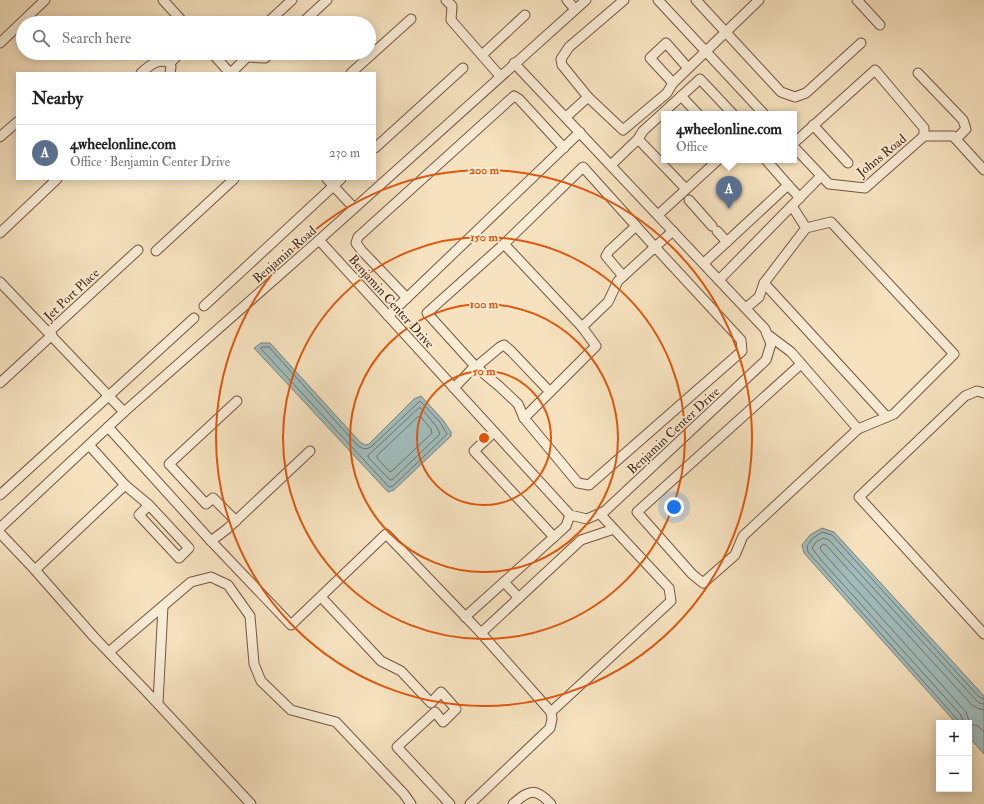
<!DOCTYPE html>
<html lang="en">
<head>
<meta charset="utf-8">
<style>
  :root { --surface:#fff; --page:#f2f2f2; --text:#222; --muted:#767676; --line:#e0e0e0; --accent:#8f2418 }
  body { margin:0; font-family:"IM FELL Double Pica",serif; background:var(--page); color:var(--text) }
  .controls { position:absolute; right:12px; bottom:12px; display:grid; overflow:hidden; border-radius:0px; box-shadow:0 2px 10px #0003 }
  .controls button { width:36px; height:36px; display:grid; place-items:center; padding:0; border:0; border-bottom:1px solid var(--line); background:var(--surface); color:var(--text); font:20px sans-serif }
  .you { position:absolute; left:674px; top:507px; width:14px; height:14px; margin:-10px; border:3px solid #fff; border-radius:50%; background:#1a73e8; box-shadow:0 0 0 6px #1a73e833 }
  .badge { display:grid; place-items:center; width:26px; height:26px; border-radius:50%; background:var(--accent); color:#fff; font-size:13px; font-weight:700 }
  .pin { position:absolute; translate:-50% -33px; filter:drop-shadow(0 1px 2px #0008) }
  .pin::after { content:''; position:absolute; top:21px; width:14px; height:12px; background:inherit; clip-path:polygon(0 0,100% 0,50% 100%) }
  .popup { position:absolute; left:661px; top:111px; width:136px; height:52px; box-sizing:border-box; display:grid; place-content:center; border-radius:0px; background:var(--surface); filter:drop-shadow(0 1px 3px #0005); font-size:13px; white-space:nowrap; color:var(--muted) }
  .popup b { font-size:15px; color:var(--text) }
  .popup::after { content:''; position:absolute; left:50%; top:100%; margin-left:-8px; border:8px solid transparent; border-top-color:var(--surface) }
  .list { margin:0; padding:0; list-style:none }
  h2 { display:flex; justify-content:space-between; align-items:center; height:52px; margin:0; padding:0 16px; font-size:17px }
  h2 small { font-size:13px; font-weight:400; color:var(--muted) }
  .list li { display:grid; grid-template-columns:26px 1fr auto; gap:12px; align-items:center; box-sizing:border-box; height:56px; padding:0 16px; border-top:1px solid var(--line) }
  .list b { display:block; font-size:15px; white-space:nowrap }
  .list p { margin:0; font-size:13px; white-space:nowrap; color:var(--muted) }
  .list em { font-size:13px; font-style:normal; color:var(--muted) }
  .icon { flex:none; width:22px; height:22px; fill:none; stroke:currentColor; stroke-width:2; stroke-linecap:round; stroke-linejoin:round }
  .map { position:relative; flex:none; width:984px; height:804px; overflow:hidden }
  .search { position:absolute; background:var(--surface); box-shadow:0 2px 10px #0003; left:16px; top:16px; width:360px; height:44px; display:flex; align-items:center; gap:10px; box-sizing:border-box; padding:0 14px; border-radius:22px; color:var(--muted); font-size:15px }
  .panel { position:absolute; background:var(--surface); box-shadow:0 2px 10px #0003; left:16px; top:72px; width:360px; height:108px; border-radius:0px }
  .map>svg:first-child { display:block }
  .water { fill:#a0bcbb; stroke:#7c8079 }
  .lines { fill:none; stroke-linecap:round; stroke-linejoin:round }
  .shore { stroke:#747269; stroke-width:1 }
  .minor-casing { stroke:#735641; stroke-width:11 }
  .minor { stroke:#f9ecd5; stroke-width:9 }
  .ring { fill:none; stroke:#e0560d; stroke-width:2 }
  .labels { text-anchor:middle; stroke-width:3.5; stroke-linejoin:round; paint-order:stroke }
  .street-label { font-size:13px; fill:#472717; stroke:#f9ecd5 }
  .centre { fill:#e0560d; stroke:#f9ecd5; stroke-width:2 }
  .ring-label { font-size:12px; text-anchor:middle; font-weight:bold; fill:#e0560d; stroke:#f9ecd5; stroke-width:3.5; stroke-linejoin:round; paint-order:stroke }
</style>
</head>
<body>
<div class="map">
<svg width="984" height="804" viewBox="0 0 984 804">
  <rect width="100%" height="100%" fill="#f6e2bf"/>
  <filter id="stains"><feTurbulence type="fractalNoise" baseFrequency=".005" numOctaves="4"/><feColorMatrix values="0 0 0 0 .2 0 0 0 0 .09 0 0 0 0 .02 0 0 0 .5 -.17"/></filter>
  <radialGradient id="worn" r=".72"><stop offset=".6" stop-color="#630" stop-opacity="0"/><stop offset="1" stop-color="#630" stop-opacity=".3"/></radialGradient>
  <!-- water -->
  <g class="water">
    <polygon points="261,343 270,343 360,442 365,445 369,444 414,399 421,396 443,420 451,432 451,436 394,490 388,492 254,348"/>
    <polygon points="822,528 834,532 984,696 984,754 969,737 969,723 956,723 804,553 802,545 810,535"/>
  </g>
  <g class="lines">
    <!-- shore -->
    <g class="shore">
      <path d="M263,347H269L357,445C363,449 365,450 371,447L420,401L440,422L447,434L393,486L389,487L262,350L261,348Z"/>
      <polygon points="419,408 421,408 436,426 440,434 392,480 390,480 368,457 368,455 374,450"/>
      <polygon points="418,417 421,417 431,429 432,433 392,471 390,472 377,458 377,456"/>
      <polyline points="984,710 977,708 972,705 826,545 824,544 821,546 820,549 826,556 966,712 970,724 978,726 984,732"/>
      <polyline points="959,723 957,719 808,552 807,546 813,538 822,532 832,535 979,697 984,699"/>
      <polyline points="964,723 961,715 821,560 812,548 816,542 823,538 829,540 976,700 979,703 984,704"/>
    </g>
    <!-- minor casing -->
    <g class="minor-casing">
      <g id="minor">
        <polyline points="163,0 184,23"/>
        <polyline points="446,0 452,6 451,20 500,76"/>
        <polyline points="567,0 575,9"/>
        <polyline points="658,0 764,114"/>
        <polyline points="696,0 781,92 795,97 806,93 861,43"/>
        <polyline points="857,0 880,25"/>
        <polyline points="267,23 292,0"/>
        <polyline points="302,23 327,0"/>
        <polyline points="0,43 45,0"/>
        <polyline points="212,53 230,73"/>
        <polyline points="482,55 525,15"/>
        <polyline points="170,63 180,53"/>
        <polyline points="170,63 171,67 170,73"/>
        <polyline points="688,68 666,43 650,58 673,83 759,0"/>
        <path d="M141,73C150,65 158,58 170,63"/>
        <polyline points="231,73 247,57 265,58 270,53"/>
        <polyline points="351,73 411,19"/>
        <polyline points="918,73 963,120 966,129 956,139"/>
        <polyline points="681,96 698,114"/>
        <polyline points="588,97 562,65 561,59 569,47 624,0"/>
        <polyline points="566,117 588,97 623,130 667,93 673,83"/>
        <polyline points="813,125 848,163"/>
        <polyline points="0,137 17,122"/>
        <polyline points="638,139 686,189"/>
        <polyline points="794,143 875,70 924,128 924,136"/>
        <polyline points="794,147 829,184 865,188 924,136 953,136 984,170"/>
        <polyline points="375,148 463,68"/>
        <polyline points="766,160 788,185"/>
        <polyline points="611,165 638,139 643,131 700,79 733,114"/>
        <polyline points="327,179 354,208"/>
        <polyline points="689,200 712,226"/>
        <polyline points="792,206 806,228 831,222 954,354 894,414 887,417 764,283 806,228"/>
        <polyline points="658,215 718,160"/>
        <polyline points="717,231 727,242"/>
        <polyline points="0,233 57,179"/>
        <polyline points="319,240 570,515 587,519 605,511 766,360 771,344 765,329 514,63"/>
        <polyline points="504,244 427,313 475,366 500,387 518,404 524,418"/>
        <polygon points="655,247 741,340 742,351 589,485 578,483 524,418 596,346 582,327 608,302 618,281"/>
        <polyline points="156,251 234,179"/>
        <polyline points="704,263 788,185 800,198"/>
        <polyline points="623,276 606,256 609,251 636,226"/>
        <polyline points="719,280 821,176"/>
        <polyline points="0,282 124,412"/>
        <polyline points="407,298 362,251 356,243 358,237 514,96 519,99 564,148"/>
        <polyline points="204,306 341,179"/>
        <polyline points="746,308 759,297 764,283"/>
        <polyline points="388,316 580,132"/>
        <polyline points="582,327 504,244 583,167 655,247 673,231"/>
        <polyline points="49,332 138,250"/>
        <polyline points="767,334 791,352 858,429 887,417"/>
        <polyline points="801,364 637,512 692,574 703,583 735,555 743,536 858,429"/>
        <polyline points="476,367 500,347 504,345 511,351 550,392"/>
        <polyline points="0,383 52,335"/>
        <polyline points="454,388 475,366"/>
        <polyline points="984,393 977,391 965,396 859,497 984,634"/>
        <polyline points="108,427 211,541 291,625 386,534 481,633"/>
        <polyline points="125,485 149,505 189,548 179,558 139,515 149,505"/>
        <polyline points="0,495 194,318"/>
        <polyline points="600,514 669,588 671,601 551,712 481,633 581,540 614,529"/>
        <polyline points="236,521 213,498 206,504 169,464 237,401"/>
        <polyline points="0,528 124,412 319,240 586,0"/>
        <polyline points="0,533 35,570 94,637 144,689 251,804"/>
        <polyline points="554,537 566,526 570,515"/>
        <polyline points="211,541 227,529 310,451"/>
        <polyline points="35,570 125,485 89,445"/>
        <polyline points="504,582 519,598"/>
        <polyline points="321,597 381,661 401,671 431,703 441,692 456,709 443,722 435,712 397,747 450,804"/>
        <polyline points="465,617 554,537 474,451 494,432"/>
        <polyline points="109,652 191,582 211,577 228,585 250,616 254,664 261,681 291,710 336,722 404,794 411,804"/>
        <polyline points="158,703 163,606"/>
        <polyline points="470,804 550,728 552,719 551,712"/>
        <path d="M513,804C529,790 535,787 551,804"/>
      </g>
    </g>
    <!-- minor -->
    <use href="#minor" class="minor"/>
  </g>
  <!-- distance rings -->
  <g class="ring">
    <circle cx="484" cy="438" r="67"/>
    <circle cx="484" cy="438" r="134"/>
    <circle cx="484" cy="438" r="201"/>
    <circle cx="484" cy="438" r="268"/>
  </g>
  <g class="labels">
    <!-- street labels -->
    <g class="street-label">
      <text transform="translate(881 155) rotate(-39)" y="5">Johns Road</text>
      <text transform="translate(284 254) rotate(-41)" y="5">Benjamin Road</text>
      <text transform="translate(71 294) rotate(-43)" y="5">Jet Port Place</text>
      <text transform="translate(392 301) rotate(48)" y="5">Benjamin Center Drive</text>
      <text transform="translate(673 430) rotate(-43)" y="5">Benjamin Center Drive</text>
    </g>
  </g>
  <circle cx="484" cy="438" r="6" class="centre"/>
  <g class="ring-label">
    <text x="484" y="174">200 m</text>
    <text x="484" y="241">150 m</text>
    <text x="484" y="308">100 m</text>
    <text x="484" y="375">50 m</text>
  </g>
  <rect width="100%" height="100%" filter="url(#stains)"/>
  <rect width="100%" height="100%" fill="url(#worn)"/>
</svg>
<div class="controls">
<button>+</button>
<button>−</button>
</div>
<div class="you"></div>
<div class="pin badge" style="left:729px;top:209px;background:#5c6f8a">A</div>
<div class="popup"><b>4wheelonline.com</b>Office</div>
<div class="search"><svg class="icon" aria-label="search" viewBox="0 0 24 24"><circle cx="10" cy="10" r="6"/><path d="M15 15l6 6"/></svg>Search here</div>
<section class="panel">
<h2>Nearby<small></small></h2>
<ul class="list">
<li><span class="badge" style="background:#5c6f8a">A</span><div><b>4wheelonline.com</b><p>Office · Benjamin Center Drive</p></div><em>230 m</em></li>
</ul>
</section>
</div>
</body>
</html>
